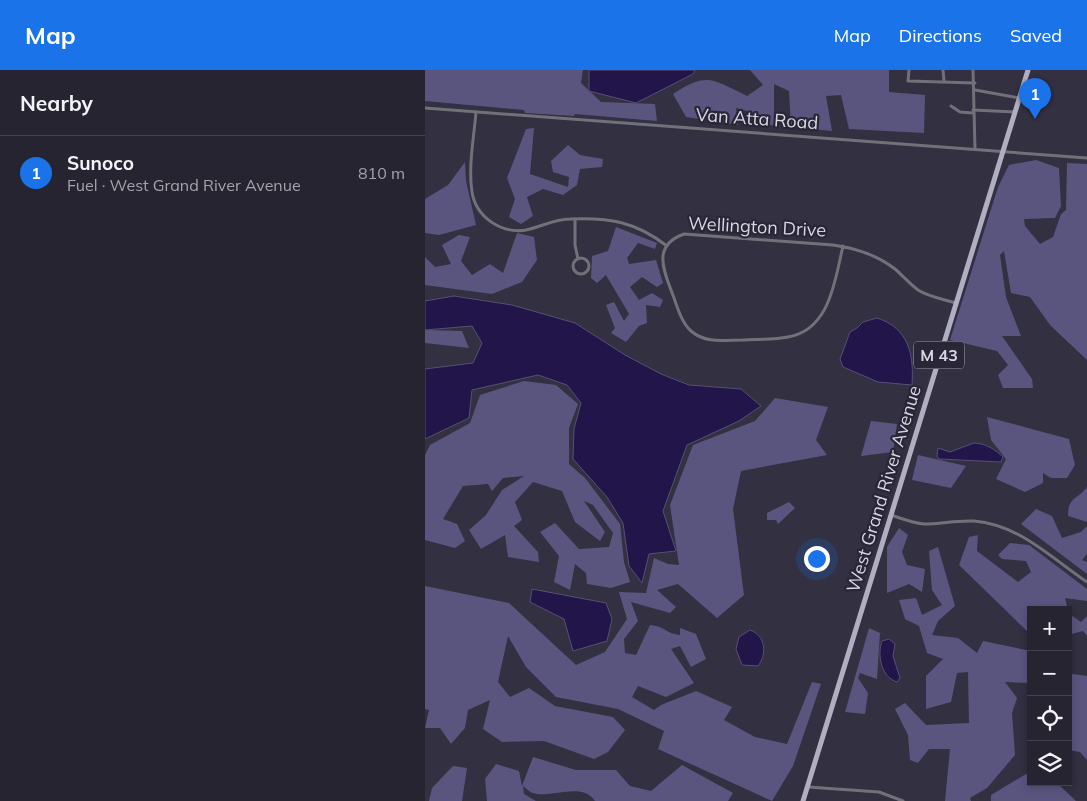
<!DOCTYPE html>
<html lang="en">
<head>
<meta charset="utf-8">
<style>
  :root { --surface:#262431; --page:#2e2c39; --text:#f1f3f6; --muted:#a4a4ab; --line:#42414d; --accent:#1a73e8 }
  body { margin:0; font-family:Mulish,sans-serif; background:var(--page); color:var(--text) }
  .controls { position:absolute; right:15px; bottom:15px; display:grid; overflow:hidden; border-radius:0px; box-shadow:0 2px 8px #0003 }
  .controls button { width:45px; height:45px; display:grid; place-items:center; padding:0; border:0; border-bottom:1px solid var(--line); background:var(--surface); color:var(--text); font:25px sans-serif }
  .you { position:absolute; left:391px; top:488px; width:18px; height:18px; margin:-12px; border:4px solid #fff; border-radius:50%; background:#1a73e8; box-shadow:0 0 0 8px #1a73e833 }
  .badge { display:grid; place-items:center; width:32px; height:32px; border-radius:50%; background:var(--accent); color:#fff; font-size:16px; font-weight:700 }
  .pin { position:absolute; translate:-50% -41px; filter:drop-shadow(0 1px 2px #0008) }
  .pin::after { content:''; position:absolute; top:26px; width:18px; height:15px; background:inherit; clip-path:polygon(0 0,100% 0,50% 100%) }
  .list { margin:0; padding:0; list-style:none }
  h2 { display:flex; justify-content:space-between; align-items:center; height:65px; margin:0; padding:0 20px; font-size:21px }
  h2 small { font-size:16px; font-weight:400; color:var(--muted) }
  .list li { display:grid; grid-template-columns:32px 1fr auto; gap:15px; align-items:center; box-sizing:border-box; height:75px; padding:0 20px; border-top:1px solid var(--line) }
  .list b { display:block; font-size:19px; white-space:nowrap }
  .list p { margin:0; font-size:16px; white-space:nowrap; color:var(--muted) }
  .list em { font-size:16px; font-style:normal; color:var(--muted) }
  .icon { flex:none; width:28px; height:28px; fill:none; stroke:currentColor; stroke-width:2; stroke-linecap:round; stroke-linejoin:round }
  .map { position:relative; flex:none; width:662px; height:731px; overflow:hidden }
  header { display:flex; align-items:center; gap:30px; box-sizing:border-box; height:70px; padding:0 25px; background:var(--accent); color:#fff }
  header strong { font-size:24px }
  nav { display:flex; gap:28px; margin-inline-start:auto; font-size:18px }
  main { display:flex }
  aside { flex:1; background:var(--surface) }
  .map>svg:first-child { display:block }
  .green { fill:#5a557f }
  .water { fill:#221549; stroke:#584f77 }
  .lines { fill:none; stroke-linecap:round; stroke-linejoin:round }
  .street { stroke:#71717a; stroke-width:3 }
  .primary { stroke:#b0aec1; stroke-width:5 }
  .labels { text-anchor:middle; stroke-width:4.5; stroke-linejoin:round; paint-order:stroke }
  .shield { fill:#282637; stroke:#a2a1af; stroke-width:1 }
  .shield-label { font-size:16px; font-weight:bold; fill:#d7d6e2 }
  .street-label { font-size:18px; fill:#d7d6e2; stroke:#282637 }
</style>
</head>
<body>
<header>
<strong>Map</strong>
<nav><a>Map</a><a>Directions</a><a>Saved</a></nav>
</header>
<main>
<aside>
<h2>Nearby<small></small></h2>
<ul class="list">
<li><span class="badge">1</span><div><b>Sunoco</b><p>Fuel · West Grand River Avenue</p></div><em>810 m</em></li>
</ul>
</aside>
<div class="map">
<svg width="662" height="731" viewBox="0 0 662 731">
  <rect width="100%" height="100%" fill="#323041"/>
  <!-- green -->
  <g class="green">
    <polygon points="0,0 158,0 156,13 176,32 230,34 232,51 150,44 149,46 100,43 99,40 0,31"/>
    <path d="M325,0H464V22L500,25L499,63L424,59L416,25L401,26L407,61L366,57L364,21L349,14V55L326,56L322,41L311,38L313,55L261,47L248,24C283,1 288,10 322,26L338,15Z"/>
    <polygon points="109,58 105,104 143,117 144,107 128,102 126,91 143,75 155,85 178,89 177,97 155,99 152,115 138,125 118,119 102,127 108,146 96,154 84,147 90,129 82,108 101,59"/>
    <polygon points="611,90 634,98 636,136 630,148 599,149 600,156 615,174 628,167 636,144 641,140 642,93 662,94 662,290 625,255 605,227 586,223 579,181 575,185 581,227 596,266 577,266 607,309 608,318 578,318 573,305 583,295 572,281 525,270 573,117 584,95"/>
    <polygon points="40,92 41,111 51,155 14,165 0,163 0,129 23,115"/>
    <polygon points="191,157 232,173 230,179 213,173 202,188 204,194 231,190 238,213 232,217 217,207 205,217 214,230 227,223 238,230 235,237 221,235 222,253 214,256 201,272 186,263 190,258 181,235 189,232 199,251 204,244 181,205 172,213 166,208 167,186 183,181"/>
    <polygon points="92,163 109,167 112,190 97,212 67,224 0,215 0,187 10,197 26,194 17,175 34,165 45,167 36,191 47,205 65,194 78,203"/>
    <polygon points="0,260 37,261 44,278 0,273"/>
    <polygon points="99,311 131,315 153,334 144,358 144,394 160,408 195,454 199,492 205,512 186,518 162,514 161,503 150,494 145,520 129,512 134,486 115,462 130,453 154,479 184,477 188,463 168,435 159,431 180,462 175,471 150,452 137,421 108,412 90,432 97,450 89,456 113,482 114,492 83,487 80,465 56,479 44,460 61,445 77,420 99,406 78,408 67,421 63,414 38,416 18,449 32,454 40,471 30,478 0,470 0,385 5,375 45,353 55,325"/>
    <path d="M350,328L403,337L391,370L402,385L316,401L308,439L319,525L292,548L253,514L232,520L251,537L245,543L206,532L213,551L199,569L200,583L211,585L225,555C239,556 242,564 255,565V558L271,564L281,589L266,597L255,576L246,579L269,613L241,627L213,616L207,627L229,640L236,635L271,621L307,637L299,650L330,667L362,674L387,612L396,614L368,696L347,731L233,679L239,661L193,639L131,627L101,597L83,566L73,612L85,627L104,618L130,636L188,647L200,660L183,682L169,689L119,671L77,672L58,659L65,630L43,640L40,658L26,674L15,658H0L4,640L0,639V516L84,533L151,595L180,582L202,549L194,522L221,523L229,488L243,494L254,495L245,435L268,375L330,351Z"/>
    <polygon points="562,347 644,369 650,395 642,408 626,408 618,403 618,413 600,422 571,409 581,389 566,370"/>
    <polygon points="446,351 472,354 468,382 436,386"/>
    <polygon points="493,385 541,396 526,418 487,410"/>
    <path d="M662,417V452L643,446C643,426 653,430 662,417Z"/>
    <polygon points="364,432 370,438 353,454 351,450 342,450 342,443"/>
    <polygon points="611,439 627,446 637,468 656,462 662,456 662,484 657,490 662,492 662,504 596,454"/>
    <polygon points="474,458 483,465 477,482 482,495 500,499 497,522 484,514 462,523 462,477"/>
    <polygon points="553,465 552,481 593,512 606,502 601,491 577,489 573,485 585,473 604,475 662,519 662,531 640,528 643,540 606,540 606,565 534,495 544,467"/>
    <polygon points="513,477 530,536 513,551 507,565 533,568 552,583 558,571 606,581 606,613 580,612 592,628 587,643 590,685 562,718 545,728 546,731 520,731 525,679 504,679 493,693 485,690 483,665 470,639 480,633 501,655 544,653 543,602 532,603 526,632 501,639 501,606 518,589 502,583 494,556 480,549 474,530 491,528 497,545 517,535 507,520 504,481"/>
    <polygon points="643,543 656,552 662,546 662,566 658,561 643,565"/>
    <polygon points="444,558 455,563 452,609 435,603 433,608 443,623 440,644 420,642"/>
    <polygon points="648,604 662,606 662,690 655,682 643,680 643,605"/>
    <path d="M108,687L151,700H191L205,716L226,721L257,695L308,723L303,731H170C157,711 126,729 108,723C104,722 101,718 98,716L99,724L111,731H62L60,709L71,694L94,701L97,716Z"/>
    <polygon points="28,696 42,698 37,731 4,731 7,718"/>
    <polygon points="601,704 606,704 606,712 631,712 651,731 566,731 566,725"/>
  </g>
  <!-- water -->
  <g class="water">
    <polygon points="164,0 270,0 268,4 211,33 164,21"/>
    <polygon points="29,226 87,235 150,253 200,285 236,304 264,315 316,319 336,336 314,351 262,375 238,441 251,481 224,484 217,513 204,496 198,453 182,427 148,389 149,359 156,333 142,315 113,305 47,320 44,348 0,369 0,299 48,293 57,273 47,256 0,260 0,231"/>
    <path d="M452,248C484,258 489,285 487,315L453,312L418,297L415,289L425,262L432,258L438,252Z"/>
    <path d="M549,373C560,373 571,380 578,387L576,392L514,389L512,386L513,378L525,382Z"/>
    <polygon points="107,519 181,533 187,549 182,571 148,581 139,549 105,532"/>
    <path d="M325,560C341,566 342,584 333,596L317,595L311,579L314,567Z"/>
    <path d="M464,569L470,574L468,586L475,608L472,612C456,607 452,585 457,571Z"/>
  </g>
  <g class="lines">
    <!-- street -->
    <g class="street">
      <polyline points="484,0 483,11 550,13"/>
      <polyline points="518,0 519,11"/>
      <polyline points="548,0 550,79"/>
      <polyline points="550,20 594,28"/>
      <polyline points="526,36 535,42 548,43"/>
      <polyline points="0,38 662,88"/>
      <polyline points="548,40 590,42"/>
      <path d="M51,42C49,67 43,97 47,122C51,147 76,164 101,160C116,157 129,149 145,149C184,147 211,152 242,176"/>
      <polyline points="150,149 150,175 153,189"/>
      <path d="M418,176C410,210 405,260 363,267C348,270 332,269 317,270C300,270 281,274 266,261C257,253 253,239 249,228C240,203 225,176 259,164L408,175C430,178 452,185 470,199C478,206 485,214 493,220C504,227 518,229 531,233"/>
      <circle cx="156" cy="196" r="8"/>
      <path d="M466,445C477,449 488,453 499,454C516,454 532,450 549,451C595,455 626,488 662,512"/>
      <polyline points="383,717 454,722 478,731"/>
    </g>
    <!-- primary -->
    <polyline class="primary" points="378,731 603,0"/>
  </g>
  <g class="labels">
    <!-- shield labels -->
    <rect class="shield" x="489" y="271.5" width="50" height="27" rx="4"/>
    <g class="shield-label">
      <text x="514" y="291">M 43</text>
    </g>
    <!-- street labels -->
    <g class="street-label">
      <text transform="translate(332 49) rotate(4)" y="6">Van Atta Road</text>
      <text transform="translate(332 157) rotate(3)" y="6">Wellington Drive</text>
      <text transform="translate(459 419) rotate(-73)" y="6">West Grand River Avenue</text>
    </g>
  </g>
</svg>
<div class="controls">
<button>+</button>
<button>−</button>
<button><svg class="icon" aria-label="locate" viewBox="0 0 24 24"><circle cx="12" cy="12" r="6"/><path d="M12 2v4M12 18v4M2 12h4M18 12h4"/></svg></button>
<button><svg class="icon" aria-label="layers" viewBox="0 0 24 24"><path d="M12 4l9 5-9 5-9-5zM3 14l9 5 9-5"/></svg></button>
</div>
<div class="you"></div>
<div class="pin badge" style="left:610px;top:49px">1</div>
</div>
</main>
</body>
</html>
